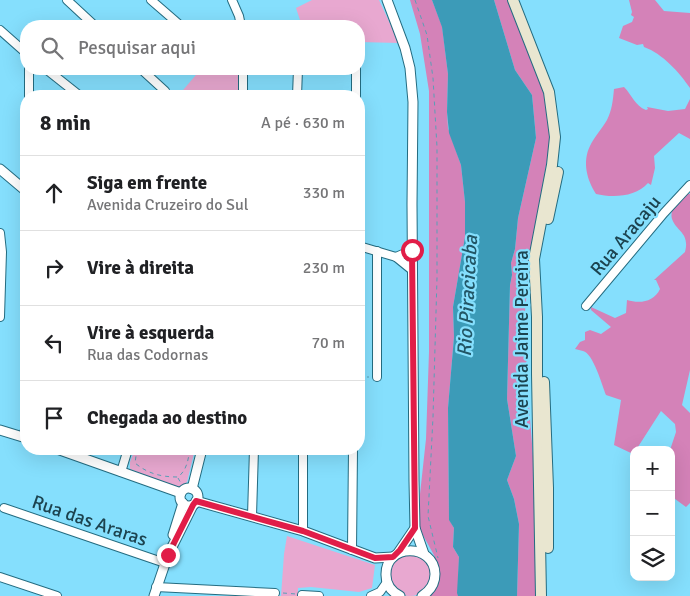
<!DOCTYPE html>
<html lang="pt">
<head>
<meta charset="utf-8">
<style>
  :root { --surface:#fff; --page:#f2f2f2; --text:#202124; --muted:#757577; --line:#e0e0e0 }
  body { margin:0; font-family:Signika,sans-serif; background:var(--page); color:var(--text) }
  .controls { position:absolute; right:15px; bottom:15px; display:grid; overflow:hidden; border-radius:10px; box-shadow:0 5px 20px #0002 }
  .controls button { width:45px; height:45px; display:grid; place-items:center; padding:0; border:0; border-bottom:1px solid var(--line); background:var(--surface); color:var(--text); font:25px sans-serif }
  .stop { position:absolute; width:15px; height:15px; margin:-11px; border:4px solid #e11d48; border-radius:50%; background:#fff }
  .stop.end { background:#e11d48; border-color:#fff; box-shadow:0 1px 5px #0008 }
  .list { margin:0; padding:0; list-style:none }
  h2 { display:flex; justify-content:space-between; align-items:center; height:65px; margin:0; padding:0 20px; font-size:21px }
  h2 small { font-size:16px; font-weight:400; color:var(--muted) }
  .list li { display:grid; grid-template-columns:32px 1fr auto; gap:15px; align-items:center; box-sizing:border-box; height:75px; padding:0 20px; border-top:1px solid var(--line) }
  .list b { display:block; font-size:19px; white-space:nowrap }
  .list p { margin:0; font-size:16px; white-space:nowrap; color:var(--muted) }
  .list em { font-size:16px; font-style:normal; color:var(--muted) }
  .icon { flex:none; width:28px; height:28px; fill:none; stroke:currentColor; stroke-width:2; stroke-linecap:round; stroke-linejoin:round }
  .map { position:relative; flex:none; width:690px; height:596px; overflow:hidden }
  .search { position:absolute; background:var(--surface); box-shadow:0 5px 20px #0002; left:20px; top:20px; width:345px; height:55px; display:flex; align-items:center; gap:12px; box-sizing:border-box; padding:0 18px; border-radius:20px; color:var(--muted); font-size:19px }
  .panel { position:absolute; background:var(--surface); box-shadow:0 5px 20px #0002; left:20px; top:90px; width:345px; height:365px; border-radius:20px }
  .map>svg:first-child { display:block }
  .green { fill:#e8a8d0 }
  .forest { fill:#d482b8 }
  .water { fill:#3c9bb8 }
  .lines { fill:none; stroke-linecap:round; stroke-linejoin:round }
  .minor-casing { stroke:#246c81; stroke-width:10 }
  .tertiary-casing { stroke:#246c81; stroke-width:11 }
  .secondary-casing { stroke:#246c81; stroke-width:12 }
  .path { stroke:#5a9fb6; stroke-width:1; stroke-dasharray:4 4; stroke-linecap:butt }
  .minor { stroke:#fff; stroke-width:8 }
  .tertiary { stroke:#fff; stroke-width:9 }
  .secondary { stroke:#e9e6d0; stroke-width:10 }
  .route { stroke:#e11d48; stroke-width:6 }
  .labels { text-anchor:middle; stroke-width:4.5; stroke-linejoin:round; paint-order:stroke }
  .street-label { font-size:19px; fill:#1c434f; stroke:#85dffd }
  .water-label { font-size:20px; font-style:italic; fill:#225666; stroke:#85dffd }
</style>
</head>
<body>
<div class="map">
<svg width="690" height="596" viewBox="0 0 690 596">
  <rect width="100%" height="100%" fill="#85dffd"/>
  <!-- green -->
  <g class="green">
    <polygon points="312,0 379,0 399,43 359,42 359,26 302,26 296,8"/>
    <polygon points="201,69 238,69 239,96 178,96"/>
    <polygon points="135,449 195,449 187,482 180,487 165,483 130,469 130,462"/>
    <polygon points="287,536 375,565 372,588 359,592 311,587 298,588 298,596 281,596 284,554"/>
    <circle cx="410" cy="575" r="21"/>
  </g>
  <!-- forest -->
  <g class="forest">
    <polygon points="410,0 432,0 442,26 448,74 447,112 448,128 461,165 465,202 465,237 453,307 454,337 448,408 449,519 454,528 453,547 459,557 458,596 428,596 438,571 435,557 419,528 420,494 426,439 429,352 429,91 420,34"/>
    <polygon points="494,0 510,0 545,94 551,137 530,257 525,311 527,379 535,483 535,596 517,596 519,524 514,499 507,480 516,456 507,399 510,285 512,275 511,263 515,249 518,218 536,138 532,95 515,70"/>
    <path d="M629,0H655L664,11L690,13V88C679,72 663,54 644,47L643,44L637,45L619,38L623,26L632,22L634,17L631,15L632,12Z"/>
    <path d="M624,87C632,95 635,106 646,110L648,109L647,107L668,111L685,109L690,99V139L679,133L654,156L655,168L651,185L648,183C636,197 613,198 596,194C587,180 582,162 590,146C594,137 602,129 607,120C612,110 613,100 614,89Z"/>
    <path d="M687,193L690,194V370L682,405L690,413V503L686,507L671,496V450H670L676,432L675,424L661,411L636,450H634L633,454L614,445L621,400L606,395C602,385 593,353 583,351C580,350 578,350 575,349L580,342L585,340V332L590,330L601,334L611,327L591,310V307L615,318L626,313L627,300C640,304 654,302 660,289L656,280H654L685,252C690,233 677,232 672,219C669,209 679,197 687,193Z"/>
  </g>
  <!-- water -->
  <polygon class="water" points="432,0 494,0 515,70 532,95 536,138 518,218 515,249 511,263 512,275 510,285 507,399 516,456 507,480 514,499 519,524 517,596 458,596 457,593 459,557 453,547 454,528 449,520 448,408 454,337 453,307 465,237 465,202 461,165 449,133 447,112 448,74 442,27"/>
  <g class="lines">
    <!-- minor casing -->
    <g class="minor-casing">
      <g id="minor">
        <polyline points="67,0 95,26"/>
        <polyline points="151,0 181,26"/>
        <polyline points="232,0 239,16 241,26"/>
        <polyline points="0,30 26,53"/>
        <polyline points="46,69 80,96"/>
        <polyline points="141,69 165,91"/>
        <polyline points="29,96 29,69"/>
        <polyline points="243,96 243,69"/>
        <polyline points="297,96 298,69"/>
        <polyline points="356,96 356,69"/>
        <polyline points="0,233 2,252 0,317"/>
        <polyline points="359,246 396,257 412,270"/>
        <polyline points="377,251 377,377"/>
        <polyline points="396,257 412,250"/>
        <polyline points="586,306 664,213 690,185"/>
        <polyline points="23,437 26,426"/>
        <polyline points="121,472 128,449"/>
        <polyline points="4,508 165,563"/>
        <polyline points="252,516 254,449"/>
        <polyline points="303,531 303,449"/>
        <polyline points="352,550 353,449"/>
        <polyline points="0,577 57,596"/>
        <polyline points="156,587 275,593"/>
        <polyline points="302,595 319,596"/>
        <polyline points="371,596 380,592 387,582"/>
      </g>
    </g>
    <!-- tertiary casing -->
    <g class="tertiary-casing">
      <g id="tertiary">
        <polyline points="387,0 405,48 410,68 413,102 412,204 414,481 415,528 424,554"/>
        <polyline points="0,169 26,191"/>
        <polyline points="0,430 26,438"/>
        <polyline points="57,449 181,493"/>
        <circle cx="189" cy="497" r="9"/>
        <polyline points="192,489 202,449"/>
        <polyline points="196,501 303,531 375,558 393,557"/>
        <polyline points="173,535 183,503"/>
        <polyline points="398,553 415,528"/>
        <polyline points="154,596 168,555 193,505"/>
        <path d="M400,596C392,592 386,585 386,575C385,543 434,543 435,574C435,584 430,591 422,596"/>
      </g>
    </g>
    <!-- secondary casing -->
    <g class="secondary-casing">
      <g id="secondary">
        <polyline points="513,0 549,92 555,137 552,165 534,259 537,317 537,374 541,596"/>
        <polyline points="548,219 558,172"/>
        <polyline points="544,382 548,488 548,548"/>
      </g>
    </g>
    <!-- path -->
    <g class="path">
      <polyline points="415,0 427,35 433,78 437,147 437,278 433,417 428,516 438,558"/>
      <polyline points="359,377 369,377"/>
      <path d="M139,449L136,456L135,463C148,474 162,477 178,477C187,470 188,460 190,449"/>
      <polyline points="178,478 182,485"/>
      <polyline points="283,593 296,594"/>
    </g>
    <!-- minor -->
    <use href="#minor" class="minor"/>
    <!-- tertiary -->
    <use href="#tertiary" class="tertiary"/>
    <!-- secondary -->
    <use href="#secondary" class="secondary"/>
  </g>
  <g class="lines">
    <!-- route -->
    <polyline class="route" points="168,555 193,505 196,501 303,531 375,558 393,557 400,550 415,528 412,250"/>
  </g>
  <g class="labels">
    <!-- street labels -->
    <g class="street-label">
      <text transform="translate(625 235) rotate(-50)" y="7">Rua Aracaju</text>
      <text transform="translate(521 339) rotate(-90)" y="7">Avenida Jaime Pereira</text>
      <text transform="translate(90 520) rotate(19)" y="7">Rua das Araras</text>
    </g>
    <!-- water labels -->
    <g class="water-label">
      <text transform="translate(467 296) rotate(-87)" y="7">Rio Piracicaba</text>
    </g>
  </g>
</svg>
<div class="controls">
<button>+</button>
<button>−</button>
<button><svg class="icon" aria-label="layers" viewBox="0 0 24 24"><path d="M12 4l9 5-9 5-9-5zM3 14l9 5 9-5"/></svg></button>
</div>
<div class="stop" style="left:412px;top:250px"></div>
<div class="stop end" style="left:168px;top:555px"></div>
<div class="search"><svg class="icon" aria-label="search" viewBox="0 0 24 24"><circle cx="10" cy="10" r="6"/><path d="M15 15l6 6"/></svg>Pesquisar aqui</div>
<section class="panel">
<h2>8 min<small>A pé · 630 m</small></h2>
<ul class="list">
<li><svg class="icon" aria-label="ahead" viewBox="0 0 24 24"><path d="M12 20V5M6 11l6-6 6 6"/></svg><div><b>Siga em frente</b><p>Avenida Cruzeiro do Sul</p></div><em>330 m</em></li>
<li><svg class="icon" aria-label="right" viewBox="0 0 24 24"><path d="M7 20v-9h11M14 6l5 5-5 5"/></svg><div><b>Vire à direita</b></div><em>230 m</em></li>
<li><svg class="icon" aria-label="left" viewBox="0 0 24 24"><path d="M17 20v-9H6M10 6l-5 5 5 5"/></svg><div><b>Vire à esquerda</b><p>Rua das Codornas</p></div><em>70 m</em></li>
<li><svg class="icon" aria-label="arrive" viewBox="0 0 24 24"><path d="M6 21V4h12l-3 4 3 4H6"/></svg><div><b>Chegada ao destino</b></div></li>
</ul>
</section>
</div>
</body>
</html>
